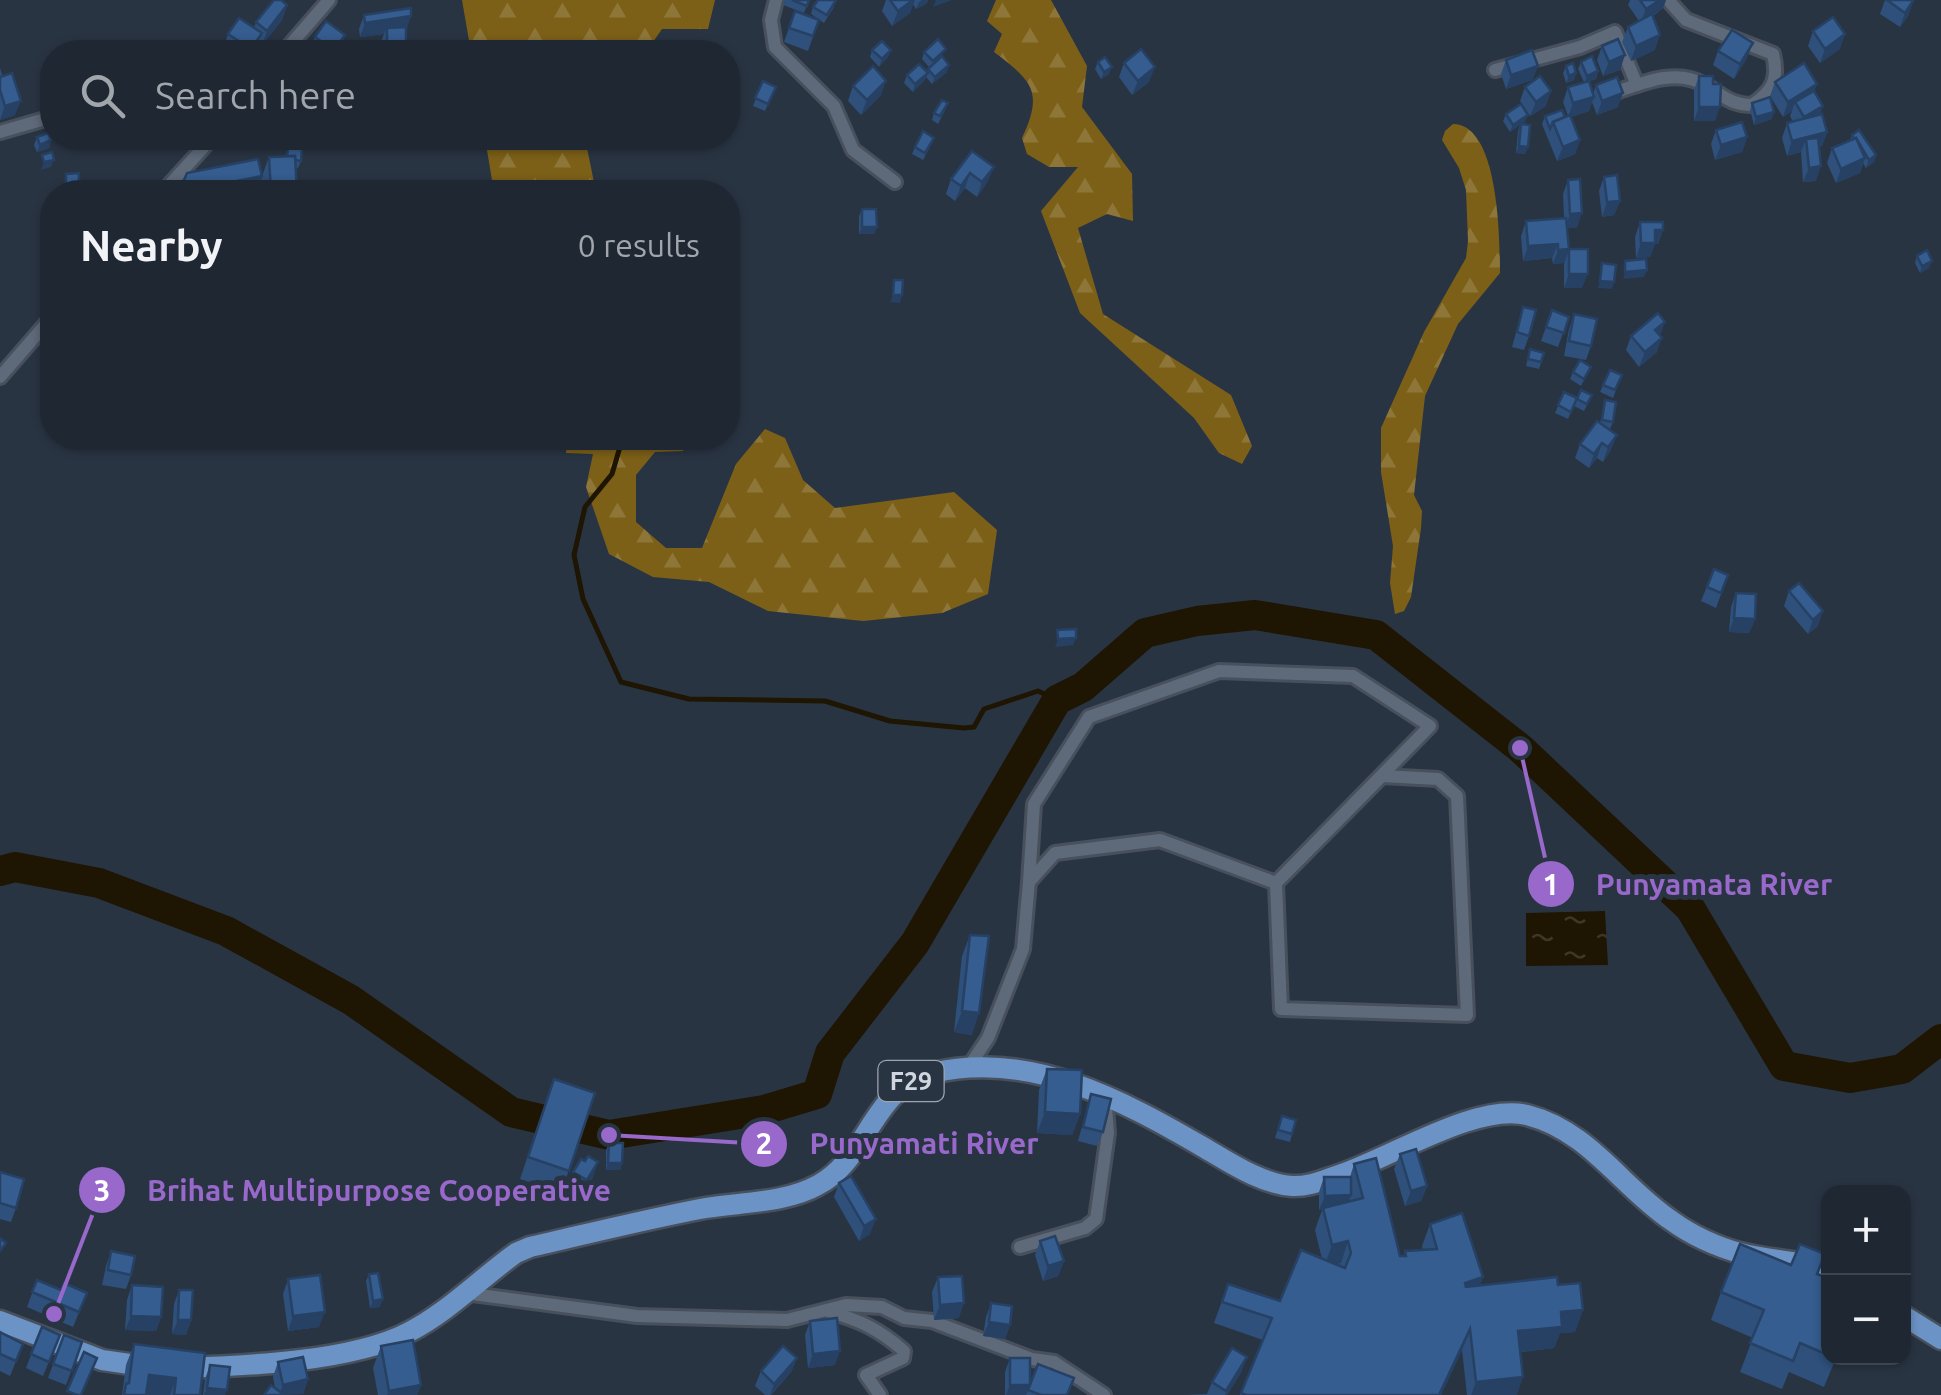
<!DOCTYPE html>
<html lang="en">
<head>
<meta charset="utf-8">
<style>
  :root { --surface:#1f2732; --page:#272f3a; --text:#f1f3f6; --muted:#a1a5ac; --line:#3c444d }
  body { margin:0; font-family:Ubuntu,sans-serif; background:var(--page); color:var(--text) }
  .controls { position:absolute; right:30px; bottom:30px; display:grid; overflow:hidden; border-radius:20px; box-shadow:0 2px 8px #0004 }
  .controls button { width:90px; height:90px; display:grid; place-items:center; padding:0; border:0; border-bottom:2px solid var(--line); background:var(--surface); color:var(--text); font:50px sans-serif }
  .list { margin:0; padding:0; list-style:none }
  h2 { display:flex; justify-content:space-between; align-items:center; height:130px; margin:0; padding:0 40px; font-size:42px }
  h2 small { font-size:32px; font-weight:400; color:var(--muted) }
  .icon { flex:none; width:55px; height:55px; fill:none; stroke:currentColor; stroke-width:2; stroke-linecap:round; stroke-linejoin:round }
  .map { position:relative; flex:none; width:1941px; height:1395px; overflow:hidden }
  .search { position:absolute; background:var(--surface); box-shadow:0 2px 8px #0004; left:40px; top:40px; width:700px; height:110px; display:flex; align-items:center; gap:25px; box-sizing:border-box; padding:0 35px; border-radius:40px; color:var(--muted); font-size:38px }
  .panel { position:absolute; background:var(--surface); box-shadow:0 2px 8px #0004; left:40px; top:180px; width:700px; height:270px; border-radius:40px }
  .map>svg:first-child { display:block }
  .forest { fill:url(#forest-firs) }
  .water { fill:url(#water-ripples) }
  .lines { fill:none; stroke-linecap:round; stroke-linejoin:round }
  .stream { stroke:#1e1502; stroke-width:5 }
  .river { stroke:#1e1502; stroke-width:30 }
  .street-casing { stroke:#47505c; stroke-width:18 }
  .primary-casing { stroke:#47505c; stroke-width:25 }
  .street { stroke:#5e6a7a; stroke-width:12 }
  .primary { stroke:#6c93c6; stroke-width:20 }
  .wall { fill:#2e507b }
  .shaded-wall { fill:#264164 }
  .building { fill:#365d8f; stroke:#264164; stroke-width:2.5 }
  .labels { text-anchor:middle; stroke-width:10; stroke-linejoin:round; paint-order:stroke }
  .shield { fill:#293443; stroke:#9da5b0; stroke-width:2.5 }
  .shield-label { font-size:25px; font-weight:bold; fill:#cfd6df }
  .leader { fill:none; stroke:#9868ca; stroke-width:4 }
  .callout-dot { fill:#9868ca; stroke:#293443; stroke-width:4 }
  .mark-label { font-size:30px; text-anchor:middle; font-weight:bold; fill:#fff }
  .callout-label { font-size:30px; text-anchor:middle; font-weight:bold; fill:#9868ca; stroke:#293443; stroke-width:10; stroke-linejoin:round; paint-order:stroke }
</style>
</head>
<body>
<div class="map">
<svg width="1941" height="1395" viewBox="0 0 1941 1395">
  <defs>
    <pattern id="forest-firs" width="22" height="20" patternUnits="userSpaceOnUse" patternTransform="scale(2.5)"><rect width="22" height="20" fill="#7c6018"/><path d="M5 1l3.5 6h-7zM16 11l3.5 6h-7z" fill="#8e7639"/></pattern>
    <pattern id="water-ripples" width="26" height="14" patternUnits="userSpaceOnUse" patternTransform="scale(2.5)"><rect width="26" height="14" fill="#1e1502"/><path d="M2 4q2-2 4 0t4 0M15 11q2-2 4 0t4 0" fill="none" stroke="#3e3626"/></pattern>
  </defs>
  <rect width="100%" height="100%" fill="#293443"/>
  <!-- forest -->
  <g class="forest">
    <polygon points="462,0 715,0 708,29 662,29 646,52 471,52"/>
    <path d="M996,0H1051L1087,66L1082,107L1132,174L1133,221L1107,214L1078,228L1103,314L1231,395L1252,446L1242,464L1219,453L1194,418L1080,313L1041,211L1078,167H1049L1027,154L1022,138C1044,91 1032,81 994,52L1002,34L987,21Z"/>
    <path d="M1453,124C1499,124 1500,239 1500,273L1458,324L1425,396L1414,495L1422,511L1421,528L1411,597L1404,611L1395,614L1390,583L1393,546L1381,472V428L1424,332L1466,258L1468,241L1466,190L1459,168L1442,140L1445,131Z"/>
    <polygon points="485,138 608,138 587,148 596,192 494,192"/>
    <polygon points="765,429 785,438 803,480 835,508 954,492 997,530 988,594 942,613 863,621 768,611 709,582 653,577 609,554 586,487 593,454 566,453 567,441 573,438 704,438 686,443 683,451 655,452 636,475 636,522 666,548 702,548 736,464"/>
  </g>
  <!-- water -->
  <polygon class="water" points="1605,911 1608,965 1526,966 1526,913"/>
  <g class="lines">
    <!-- stream -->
    <polyline class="stream" points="620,438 622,440 612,474 585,507 574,555 583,599 621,682 689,699 825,701 890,721 964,728 974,727 984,709 1038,691 1057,700"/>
    <!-- river -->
    <polyline class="river" points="0,871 15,867 99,883 226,931 351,1000 511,1112 609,1135 764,1110 817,1094 830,1053 915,943 1057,700 1083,687 1145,633 1197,621 1255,615 1376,635 1520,748 1690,908 1784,1066 1850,1078 1902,1069 1941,1039"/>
    <!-- street casing -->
    <g class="street-casing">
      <g id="street">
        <polyline points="776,0 771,20 775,47 834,106 853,150 895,182"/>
        <polyline points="284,52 329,0"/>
        <polyline points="1495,70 1580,47 1615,32 1637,85"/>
        <path d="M1619,91C1645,82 1677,69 1703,84C1722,94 1729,105 1752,105C1773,91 1779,79 1773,54L1686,20L1668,0"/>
        <polyline points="0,132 52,117"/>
        <polyline points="163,192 212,138"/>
        <polyline points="0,377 52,317"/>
        <polyline points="968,1068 988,1038 1023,949 1029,882 1055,853 1160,840 1276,883 1281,1009 1467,1015 1457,796 1438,779 1382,776 1276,883 1430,726 1353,676 1219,671 1089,717 1034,804 1029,882"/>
        <polyline points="1020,1247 1085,1228 1096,1219 1108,1133 1105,1095"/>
        <polyline points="465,1293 637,1316 787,1320 846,1305 882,1307 904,1318 932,1321 1032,1359 1054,1362 1104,1395"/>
        <path d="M830,1312C860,1320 880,1330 904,1351L903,1358L866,1375L880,1395"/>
      </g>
    </g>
    <!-- primary casing -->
    <g class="primary-casing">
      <g id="primary">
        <polyline points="1904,1316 1941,1339"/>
        <polyline points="0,1321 102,1360 150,1367"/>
        <path d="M179,1368C243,1366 352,1362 409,1332C448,1312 480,1279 516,1253L530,1247C587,1234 643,1220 700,1209C737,1202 784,1204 818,1185C869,1158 872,1087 933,1073C1030,1050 1122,1100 1203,1147C1229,1162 1261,1184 1292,1186C1307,1187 1321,1181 1336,1176C1387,1160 1476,1102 1527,1115C1590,1131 1621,1187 1672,1221C1691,1235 1717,1247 1740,1253C1770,1261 1800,1260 1828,1271"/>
      </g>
    </g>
    <!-- street -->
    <use href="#street" class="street"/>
    <!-- primary -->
    <use href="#primary" class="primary"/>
  </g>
  <!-- wall -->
  <g class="wall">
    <polygon points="785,0 809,0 804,13 783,5"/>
    <polygon points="886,0 928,0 926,4 916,9 913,4 910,13 892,26 882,11"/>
    <polygon points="1630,0 1666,0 1663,8 1653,16 1655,50 1631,61 1622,42 1628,27 1639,21 1628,5"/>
    <polygon points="1885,0 1913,1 1908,16 1900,27 1880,14"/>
    <polygon points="287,5 282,20 262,45 258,42 253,52 228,52 223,49 228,34 254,28 256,22"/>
    <polygon points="813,7 834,7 824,23 811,14"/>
    <polygon points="795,11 819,20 808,51 784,42"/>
    <polygon points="364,15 406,31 406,52 382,52 381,42 384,34 360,37 359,29"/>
    <polygon points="1813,31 1840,49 1820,63 1808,46"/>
    <polygon points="315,37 339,49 337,52 312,52 310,51"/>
    <polygon points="1602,46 1620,70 1603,76 1597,60"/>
    <polygon points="872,50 891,50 888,57 879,67 870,57"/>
    <polygon points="1718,51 1747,58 1734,79 1713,65"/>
    <polygon points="924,52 943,57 947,72 932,84 926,77 913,92 904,83 907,75 927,72 929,67 922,59"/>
    <polygon points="1506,60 1538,66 1532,80 1506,89 1501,74"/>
    <polygon points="1098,62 1109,74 1101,79 1095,69"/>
    <polygon points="1581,62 1598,71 1596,79 1589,81 1593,94 1596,85 1618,107 1597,115 1592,102 1589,111 1571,117 1580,140 1575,154 1557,161 1542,124 1545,116 1568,116 1563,102 1568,87 1584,82 1578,69"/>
    <polygon points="1124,63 1149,82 1132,95 1119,77"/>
    <polygon points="1566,66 1576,73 1574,80 1566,83 1563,73"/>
    <polygon points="0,68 15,115 0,120"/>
    <polygon points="1699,76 1715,121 1694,121 1694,90"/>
    <polygon points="763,81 776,87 765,111 753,106"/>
    <polygon points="1775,82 1815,91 1823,106 1820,114 1827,132 1822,146 1819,147 1816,181 1803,182 1801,152 1787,156 1782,138 1787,123 1793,122 1790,116 1792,111 1783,117 1770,96"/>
    <polygon points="853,86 881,95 861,115 848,101"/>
    <polygon points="1525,87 1546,106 1530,116 1520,101"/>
    <polygon points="1752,103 1772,119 1754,125 1750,110"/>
    <polygon points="945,110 938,124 932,120 934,113"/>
    <polygon points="1506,114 1525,122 1522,124 1528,147 1525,154 1516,153 1518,131 1520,125 1510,132 1503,121"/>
    <polygon points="1716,130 1747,137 1742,152 1715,160 1711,144"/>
    <polygon points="1852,135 1876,155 1874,162 1866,168 1863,163 1860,173 1836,183 1827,163 1832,148 1850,140"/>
    <polygon points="37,137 51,140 49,148 37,152 34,145"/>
    <polygon points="931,145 923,160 912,154 915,147"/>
    <polygon points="288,148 301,161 298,168 296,168 297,192 262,192 261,179 269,157 285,156"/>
    <polygon points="972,151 988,181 977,197 965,188 955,201 946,194 951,179"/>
    <polygon points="1604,177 1620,201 1614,215 1602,217 1599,191"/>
    <polygon points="1568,180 1577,228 1567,228 1569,249 1564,263 1553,264 1552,258 1523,261 1521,236 1526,221 1564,218 1563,194"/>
    <polygon points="862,209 877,227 874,234 859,234 859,216"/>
    <polygon points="1640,222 1663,230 1658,244 1655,244 1650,257 1636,258 1635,237"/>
    <polygon points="1569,249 1582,288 1564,288 1564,264"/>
    <polygon points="1917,256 1929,268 1920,273 1915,263"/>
    <polygon points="1523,307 1529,336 1524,350 1512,347"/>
    <polygon points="1552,310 1569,317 1558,347 1541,341"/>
    <polygon points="1574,314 1591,346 1586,360 1564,356 1569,329"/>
    <polygon points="1631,336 1660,336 1657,352 1639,367 1626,350"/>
    <polygon points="1530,349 1544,353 1539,369 1526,366"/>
    <polygon points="1591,367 1581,386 1570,379 1573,372"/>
    <polygon points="1610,370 1622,375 1613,398 1600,392"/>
    <polygon points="1581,390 1592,395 1584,411 1574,406"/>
    <polygon points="1564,392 1577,398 1568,419 1555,413"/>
    <polygon points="1605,400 1613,422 1610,429 1607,428 1611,450 1603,462 1597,458 1589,468 1575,458 1580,444 1600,423"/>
    <polygon points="1714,569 1728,575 1716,608 1701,601"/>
    <polygon points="1789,591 1818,626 1808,634 1784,606"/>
    <polygon points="1736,593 1755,619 1749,633 1729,632 1731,607"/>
    <polygon points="970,935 972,1035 954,1032 962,956"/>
    <polygon points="1047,1069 1080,1114 1072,1135 1037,1133 1039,1090"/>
    <polygon points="554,1079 595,1093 561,1193 520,1179"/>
    <polygon points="1091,1094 1103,1132 1097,1146 1078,1141"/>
    <polygon points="1282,1116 1296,1120 1290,1142 1275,1138"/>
    <polygon points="609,1143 622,1163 620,1170 606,1170 606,1150"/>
    <polygon points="1400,1154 1427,1186 1421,1201 1405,1206 1394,1169"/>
    <polygon points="1354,1164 1400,1256 1404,1256 1405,1251 1423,1250 1422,1246 1430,1224 1483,1277 1480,1285 1558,1285 1583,1310 1575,1332 1560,1333 1554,1348 1521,1352 1517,1395 1467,1395 1462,1350 1441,1395 1240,1395 1263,1340 1214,1323 1228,1284 1280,1301 1322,1259 1315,1230 1322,1210 1319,1210 1319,1192 1324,1177 1350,1177"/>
    <polygon points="0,1172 16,1208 11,1222 0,1219"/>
    <polygon points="573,1172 593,1177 582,1195 568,1186"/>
    <polygon points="839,1183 870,1234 859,1241 834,1197"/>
    <polygon points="1040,1241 1064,1261 1058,1276 1043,1281 1035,1255"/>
    <polygon points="111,1251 131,1275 126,1289 102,1285 106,1266"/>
    <polygon points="1791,1265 1828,1278 1828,1358 1836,1358 1824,1387 1789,1372 1782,1389 1740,1372 1753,1338 1711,1320 1721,1292"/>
    <polygon points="369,1274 380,1307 370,1308 366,1281"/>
    <polygon points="938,1277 959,1318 934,1320 932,1292"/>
    <polygon points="288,1279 319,1327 288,1331 283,1294"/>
    <polygon points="37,1280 61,1290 87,1293 73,1327 27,1307"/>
    <polygon points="132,1285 161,1317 156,1331 125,1330 127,1300"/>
    <polygon points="179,1290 191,1320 186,1335 172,1334 174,1304"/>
    <polygon points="991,1303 1010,1325 1005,1339 983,1336 986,1317"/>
    <polygon points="810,1321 835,1365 808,1368 805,1335"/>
    <polygon points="42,1327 60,1335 43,1376 26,1368"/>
    <polygon points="0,1332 23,1344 10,1376 0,1371"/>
    <polygon points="64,1335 82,1342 66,1385 48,1378"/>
    <polygon points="134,1344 200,1395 122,1395 126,1365"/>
    <polygon points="381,1346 421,1385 417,1395 378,1395 373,1368"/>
    <polygon points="797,1358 791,1372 771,1395 765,1395 755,1386 761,1371"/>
    <polygon points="1010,1358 1030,1385 1067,1395 1005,1395 1005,1372"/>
    <polygon points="278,1362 308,1379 303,1394 264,1395 275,1388 273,1377"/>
    <polygon points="210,1365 225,1395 203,1395 205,1379"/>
    <polygon points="1242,1371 1227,1395 1186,1395 1207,1394 1212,1382"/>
  </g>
  <!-- shaded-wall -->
  <g class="shaded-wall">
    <polygon points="915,0 910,13 892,26 898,11"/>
    <polygon points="922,0 928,0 926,4 916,9 919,2"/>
    <polygon points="936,0 952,0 933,7"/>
    <polygon points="1660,0 1666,0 1663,8 1640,24 1646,9"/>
    <polygon points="1913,1 1908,16 1900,27 1905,13"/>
    <polygon points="287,5 282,20 262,45 267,31"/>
    <polygon points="411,16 406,31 387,28 384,34 360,37 365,23"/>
    <polygon points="262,33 256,47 253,52 250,52"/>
    <polygon points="1845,34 1840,49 1820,63 1825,49"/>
    <polygon points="345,35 339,49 337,52 333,52"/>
    <polygon points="1660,35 1655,50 1631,61 1636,46"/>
    <polygon points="1753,43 1747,58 1734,79 1740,64"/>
    <polygon points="891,50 888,57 879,67 882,59"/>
    <polygon points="1625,55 1620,70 1603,76 1609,62"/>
    <polygon points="949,65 947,72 932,84 935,77"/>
    <polygon points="1538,66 1532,80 1506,89 1511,75"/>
    <polygon points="1112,67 1109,74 1101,79 1104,72"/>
    <polygon points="1155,67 1149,82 1132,95 1138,81"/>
    <polygon points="1598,71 1596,79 1584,84 1587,76"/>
    <polygon points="928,73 925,80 913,92 915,84"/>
    <polygon points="1576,73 1574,80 1566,83 1569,76"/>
    <polygon points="886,81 881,95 861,115 867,100"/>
    <polygon points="1817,84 1812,98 1795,102 1792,111 1783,117 1788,102"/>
    <polygon points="1551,91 1546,106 1530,116 1536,102"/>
    <polygon points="1623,93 1618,107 1597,115 1602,101"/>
    <polygon points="1594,97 1589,111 1568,118 1573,103"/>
    <polygon points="21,101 15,115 0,120 5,106"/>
    <polygon points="1823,106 1818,120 1799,131 1804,117"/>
    <polygon points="1699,107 1720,107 1715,121 1694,121"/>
    <polygon points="1774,112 1772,119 1754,125 1756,117"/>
    <polygon points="1528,115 1525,122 1510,132 1513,125"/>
    <polygon points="1827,132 1822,146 1807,150 1806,139 1801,152 1787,156 1792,141"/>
    <polygon points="1747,137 1742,152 1715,160 1721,145"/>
    <polygon points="51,140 49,148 37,152 40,145"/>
    <polygon points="1580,140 1575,154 1557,161 1563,147"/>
    <polygon points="1519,146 1528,147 1525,154 1516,153"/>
    <polygon points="1876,155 1874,162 1866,168 1869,160"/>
    <polygon points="1865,158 1860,173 1836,183 1841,169"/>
    <polygon points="54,160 51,167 41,170 44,162"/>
    <polygon points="1821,166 1816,181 1803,182 1809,168"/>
    <polygon points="994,167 988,181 977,197 982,182"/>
    <polygon points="970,173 965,188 955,201 961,186"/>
    <polygon points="262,176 256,192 179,192"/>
    <polygon points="1620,201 1614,215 1602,217 1607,202"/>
    <polygon points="1582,213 1577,228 1565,228 1570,214"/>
    <polygon points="862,227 877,227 874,234 859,234"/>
    <polygon points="1655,230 1663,230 1658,244 1655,244 1650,257 1636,258 1641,243"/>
    <polygon points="1558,244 1552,258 1523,261 1528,246"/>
    <polygon points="1569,249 1564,263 1553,264 1558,250"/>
    <polygon points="1932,261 1929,268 1920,273 1922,266"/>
    <polygon points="1647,270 1644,277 1623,279 1625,272"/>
    <polygon points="1569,274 1588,274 1582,288 1564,288"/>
    <polygon points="1600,281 1614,282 1612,289 1598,288"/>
    <polygon points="893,295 902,295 900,303 890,302"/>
    <polygon points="1665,322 1660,336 1655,330"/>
    <polygon points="1662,338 1657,352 1639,367 1645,352"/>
    <polygon points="1617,435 1611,450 1603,462 1608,447"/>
    <polygon points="1602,443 1597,458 1589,468 1594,454"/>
    <polygon points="1823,611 1818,626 1808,634 1813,620"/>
    <polygon points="1734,618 1755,619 1749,633 1729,632"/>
    <polygon points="1076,638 1073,645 1055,647 1058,639"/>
    <polygon points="962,1011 979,1013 972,1035 954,1032"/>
    <polygon points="1045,1112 1080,1114 1072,1135 1037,1133"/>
    <polygon points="598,1162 593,1177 582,1195 587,1180"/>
    <polygon points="608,1163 622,1163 620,1170 606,1170"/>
    <polygon points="1427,1186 1421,1201 1405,1206 1411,1191"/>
    <polygon points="1351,1195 1346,1210 1319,1210 1325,1196"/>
    <polygon points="876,1219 870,1234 859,1241 864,1226"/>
    <polygon points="1348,1241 1341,1263 1324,1267 1332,1245"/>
    <polygon points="1064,1261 1058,1276 1043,1281 1048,1266"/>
    <polygon points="1483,1277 1475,1299 1458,1305 1465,1283"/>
    <polygon points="383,1299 380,1307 370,1308 373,1301"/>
    <polygon points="964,1303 959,1318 934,1320 940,1305"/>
    <polygon points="1583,1310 1575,1332 1560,1333 1554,1348 1511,1353 1518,1331 1561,1312"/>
    <polygon points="325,1312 319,1327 288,1331 293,1316"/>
    <polygon points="131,1316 161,1317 156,1331 125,1330"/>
    <polygon points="178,1320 191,1320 186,1335 172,1334"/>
    <polygon points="989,1322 1010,1325 1005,1339 983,1336"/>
    <polygon points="1470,1329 1462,1350 1441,1395 1439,1395"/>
    <polygon points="840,1351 835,1365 808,1368 813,1354"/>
    <polygon points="1247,1357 1242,1371 1227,1395 1225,1395"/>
    <polygon points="797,1358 791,1372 770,1395 774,1384"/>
    <polygon points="149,1375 176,1378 170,1395 142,1395"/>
    <polygon points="1523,1377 1517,1395 1471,1395 1476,1382"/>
    <polygon points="308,1379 303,1394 279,1395 283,1385"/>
    <polygon points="421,1385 417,1395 387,1395 389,1391"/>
    <polygon points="1010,1385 1030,1385 1026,1395 1006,1395"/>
    <polygon points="207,1388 227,1390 225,1395 204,1395"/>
  </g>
  <!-- building -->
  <g class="building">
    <polygon points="274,0 281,0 287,5 267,31 256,22"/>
    <polygon points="792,0 809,0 807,6"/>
    <polygon points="818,0 836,0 827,15 813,7"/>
    <polygon points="890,0 913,0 898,11"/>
    <polygon points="1640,0 1660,0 1646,9"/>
    <polygon points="1887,0 1911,0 1913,1 1905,13"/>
    <polygon points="411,8 411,16 365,23 364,15"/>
    <polygon points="795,11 819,20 813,36 789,28"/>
    <polygon points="1652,14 1660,35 1636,46 1628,27"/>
    <polygon points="1833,17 1845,34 1825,49 1813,31"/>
    <polygon points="239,18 262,33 251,49 228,34"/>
    <polygon points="326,21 345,35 334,50 315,37"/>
    <polygon points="406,27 406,52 377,52 387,52 387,28"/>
    <polygon points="1732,30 1753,43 1740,64 1718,51"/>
    <polygon points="938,39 946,49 933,61 924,52"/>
    <polygon points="1618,39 1625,55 1609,62 1602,46"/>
    <polygon points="882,41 891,50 882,59 872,50"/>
    <polygon points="201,47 215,48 215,52 200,52"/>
    <polygon points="1141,49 1155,67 1138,81 1124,63"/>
    <polygon points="1532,50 1538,66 1511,75 1506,60"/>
    <polygon points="942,56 949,65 935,77 928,69"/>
    <polygon points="1592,56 1598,71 1587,76 1581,62"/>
    <polygon points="1105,57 1112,67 1104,72 1098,62"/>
    <polygon points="1573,63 1576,73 1569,76 1566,66"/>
    <polygon points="1804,63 1817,84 1788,102 1775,82"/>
    <polygon points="919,64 928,73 915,84 907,75"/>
    <polygon points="873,66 886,81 867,100 853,86"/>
    <polygon points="12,73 21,101 5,106 0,90 0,77"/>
    <polygon points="1540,76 1551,91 1536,102 1525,87"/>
    <polygon points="1699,76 1713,76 1713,84 1721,84 1720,107 1699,107"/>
    <polygon points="1617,77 1623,93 1602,101 1596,85"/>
    <polygon points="763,81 776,87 768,104 755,98"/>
    <polygon points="1589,81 1594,97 1573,103 1568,87"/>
    <polygon points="1814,91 1823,106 1804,117 1795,102"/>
    <polygon points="1770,97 1774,112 1756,117 1752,103"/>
    <polygon points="942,100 948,103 940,116 934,113"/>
    <polygon points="1521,104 1528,115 1513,125 1506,114"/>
    <polygon points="1562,110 1565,117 1553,122 1550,129 1545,116"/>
    <polygon points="1822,114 1827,132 1792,141 1787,123"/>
    <polygon points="1570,115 1580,140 1563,147 1553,122"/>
    <polygon points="1742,122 1747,137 1721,145 1716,130"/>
    <polygon points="1521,124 1530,125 1528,147 1519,146"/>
    <polygon points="1859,130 1876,155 1869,160 1856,138 1854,139 1852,135"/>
    <polygon points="923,131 934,138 925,153 915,147"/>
    <polygon points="48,133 51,140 40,145 37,137"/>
    <polygon points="1818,138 1821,166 1809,168 1806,139"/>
    <polygon points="1856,138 1865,158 1841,169 1832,148"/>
    <polygon points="288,148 302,149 301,161 295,160 295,156 287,156"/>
    <polygon points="972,151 994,167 982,182 970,173 961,186 951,179"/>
    <polygon points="52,152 54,160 44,162 42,155"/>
    <polygon points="295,156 297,192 271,192 269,157"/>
    <polygon points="258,159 262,176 179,192 187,173"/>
    <polygon points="79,173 79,190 66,190 66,174"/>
    <polygon points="1617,175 1620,201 1607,202 1604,177"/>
    <polygon points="1580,179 1582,213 1570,214 1568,180"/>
    <polygon points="728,193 734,202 728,207"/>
    <polygon points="862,209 876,209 877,227 862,227"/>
    <polygon points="1566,218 1569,249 1558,250 1558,244 1528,246 1526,221"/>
    <polygon points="1640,222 1663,222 1663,230 1655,230 1655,243 1641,243"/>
    <rect x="1569" y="249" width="19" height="25"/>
    <polygon points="1927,250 1932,261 1922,266 1917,256"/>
    <polygon points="1646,259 1647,270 1625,272 1625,261"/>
    <polygon points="1602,263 1616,265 1614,282 1600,281"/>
    <polygon points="894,280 903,280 902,295 893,295"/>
    <polygon points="1523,307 1536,310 1529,336 1517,332"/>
    <polygon points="1552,310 1569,317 1564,333 1546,327"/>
    <polygon points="1658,313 1665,322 1655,330 1662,338 1645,352 1631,336"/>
    <polygon points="1574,314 1597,319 1591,346 1569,341"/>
    <polygon points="1530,349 1544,353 1541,362 1528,359"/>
    <polygon points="1580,360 1591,367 1584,379 1573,372"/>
    <polygon points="1610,370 1622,375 1615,390 1603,385"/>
    <polygon points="1581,390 1592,395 1587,404 1577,399"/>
    <polygon points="1564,392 1577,398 1571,412 1558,405"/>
    <polygon points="1605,400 1616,402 1613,422 1602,420"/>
    <polygon points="1597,421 1617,435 1608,447 1602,443 1594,454 1580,444"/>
    <polygon points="1714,569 1728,575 1721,593 1707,587"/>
    <polygon points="1799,583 1823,611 1813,620 1789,591"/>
    <polygon points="1736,593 1756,594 1755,619 1734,618"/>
    <polygon points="1076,629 1076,638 1058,639 1057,630"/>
    <polygon points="970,935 989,936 979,1013 962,1011"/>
    <polygon points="1047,1069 1082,1070 1080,1114 1045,1112"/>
    <polygon points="554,1079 595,1093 569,1171 528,1157"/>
    <polygon points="1091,1094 1111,1099 1103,1132 1083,1127"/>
    <polygon points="1282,1116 1296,1120 1292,1134 1278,1130"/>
    <polygon points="609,1143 623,1143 622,1163 608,1163"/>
    <polygon points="1416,1149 1427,1186 1411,1191 1400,1154"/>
    <polygon points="588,1156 598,1162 587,1180 573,1172 581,1159 585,1161"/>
    <polygon points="1376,1158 1400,1256 1406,1256 1405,1251 1437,1249 1430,1224 1462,1213 1483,1277 1465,1283 1466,1287 1557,1277 1558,1285 1580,1283 1583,1310 1561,1312 1562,1327 1518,1331 1523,1377 1476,1382 1470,1329 1439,1395 1246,1395 1241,1393 1272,1318 1222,1302 1228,1284 1280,1301 1301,1250 1345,1268 1351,1253 1348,1241 1332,1245 1323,1208 1363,1198 1354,1164"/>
    <polygon points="0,1172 24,1179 16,1208 0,1203"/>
    <polygon points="851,1176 876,1219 864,1226 839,1183"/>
    <polygon points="1324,1177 1351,1177 1351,1195 1325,1196"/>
    <polygon points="1055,1236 1064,1261 1048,1266 1040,1241"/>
    <polygon points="0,1238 6,1243 0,1251"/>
    <polygon points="1740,1244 1791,1265 1800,1244 1825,1254 1817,1274 1828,1278 1828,1355 1800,1343 1793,1361 1750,1343 1764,1310 1721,1292"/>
    <polygon points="111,1251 135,1256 131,1275 108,1270"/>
    <polygon points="378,1273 383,1299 373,1301 369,1274"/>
    <polygon points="320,1275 325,1312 293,1316 288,1279"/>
    <polygon points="962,1276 964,1303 940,1305 938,1277"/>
    <polygon points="37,1280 61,1290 64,1283 87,1293 79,1312 32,1292"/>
    <polygon points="132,1285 163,1287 161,1317 131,1316"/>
    <polygon points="179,1290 193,1290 191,1320 178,1320"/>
    <polygon points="991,1303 1012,1306 1010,1325 989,1322"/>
    <polygon points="837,1318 840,1351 813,1354 810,1321"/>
    <polygon points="42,1327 60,1335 49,1362 31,1354"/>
    <polygon points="0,1332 23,1344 16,1361 0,1354"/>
    <polygon points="64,1335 82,1342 72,1371 53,1364"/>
    <polygon points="413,1340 421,1385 389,1391 381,1346"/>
    <polygon points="134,1344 205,1353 200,1395 174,1395 176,1378 149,1375 146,1395 124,1395 126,1384 129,1383"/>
    <polygon points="783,1346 797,1358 774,1384 761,1371"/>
    <polygon points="1232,1348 1247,1357 1226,1391 1212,1382"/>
    <polygon points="84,1352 97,1358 81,1395 77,1395 67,1391"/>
    <polygon points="303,1357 308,1379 283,1385 278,1362"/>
    <polygon points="1010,1358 1030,1358 1030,1385 1038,1364 1074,1378 1067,1395 1041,1395 1028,1390 1030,1385 1010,1385"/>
    <polygon points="210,1365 230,1367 227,1390 207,1388"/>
    <polygon points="271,1385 284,1395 264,1395"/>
  </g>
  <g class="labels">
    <!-- shield labels -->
    <rect class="shield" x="878.5" y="1061" width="65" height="40" rx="8"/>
    <g class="shield-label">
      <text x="911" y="1090">F29</text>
    </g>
  </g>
  <!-- callouts -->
  <path class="leader" d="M1520 748L1551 884M609 1135L764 1144M54 1314L102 1190"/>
  <g class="callout-dot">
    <circle cx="1520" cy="748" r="10"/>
    <circle cx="609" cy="1135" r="10"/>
    <circle cx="54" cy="1314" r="10"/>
    <circle cx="1551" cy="884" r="25"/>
    <circle cx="764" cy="1144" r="25"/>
    <circle cx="102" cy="1190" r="25"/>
  </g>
  <g class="mark-label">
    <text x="1551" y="895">1</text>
    <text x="764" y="1154">2</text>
    <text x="102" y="1201">3</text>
  </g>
  <g class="callout-label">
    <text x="1714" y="895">Punyamata River</text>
    <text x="924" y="1154">Punyamati River</text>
    <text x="379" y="1201">Brihat Multipurpose Cooperative</text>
  </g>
</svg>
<div class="controls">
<button>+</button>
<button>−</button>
</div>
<div class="search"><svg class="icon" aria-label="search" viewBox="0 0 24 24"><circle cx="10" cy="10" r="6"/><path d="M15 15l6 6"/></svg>Search here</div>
<section class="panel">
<h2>Nearby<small>0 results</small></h2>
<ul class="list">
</ul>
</section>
</div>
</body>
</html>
